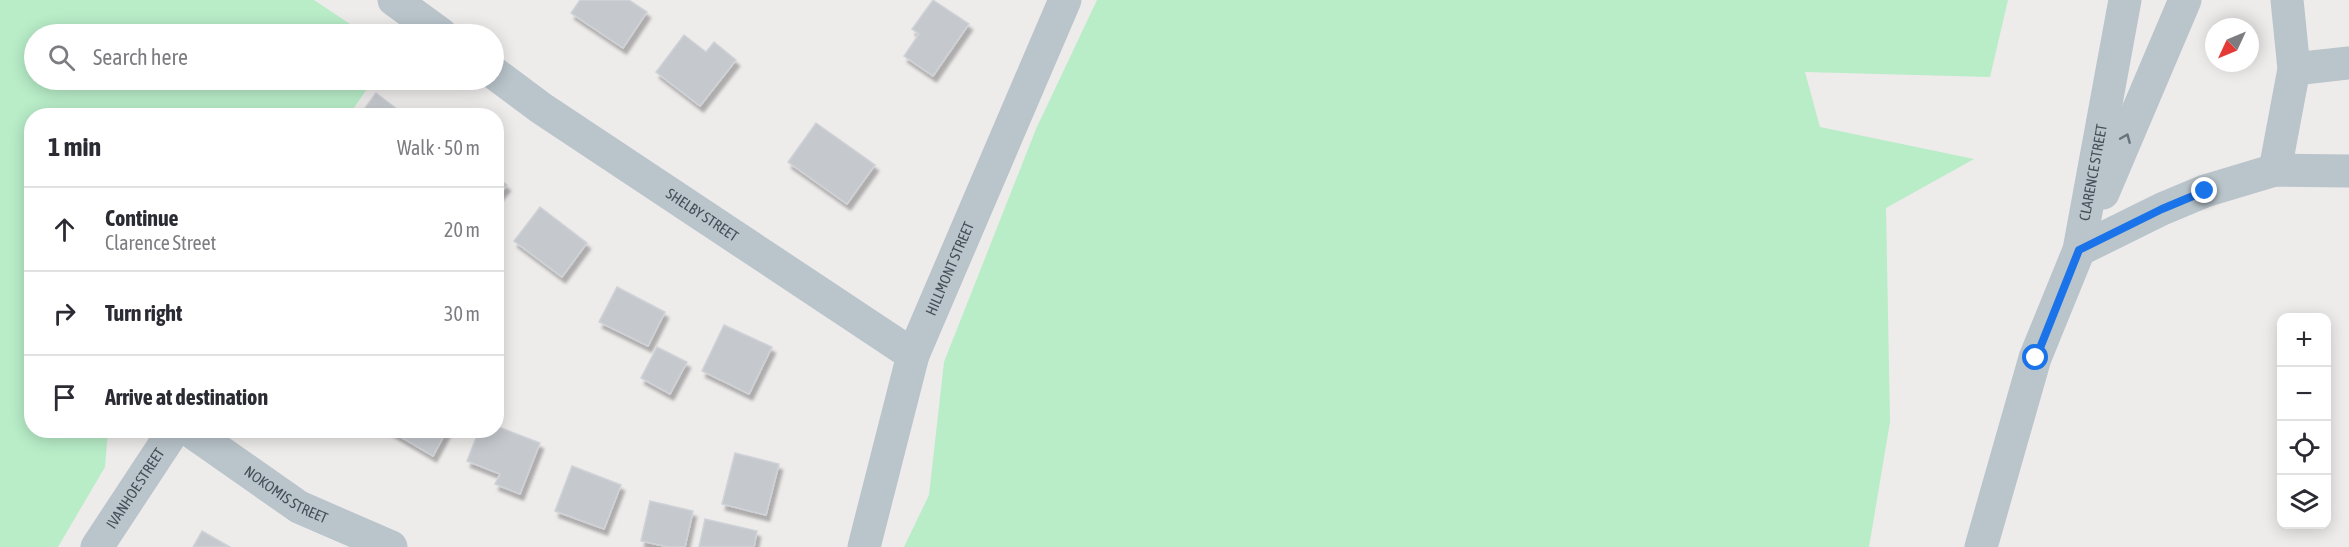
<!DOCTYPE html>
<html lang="en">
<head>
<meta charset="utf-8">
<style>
  :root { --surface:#fff; --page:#f2f2f3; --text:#2b2b33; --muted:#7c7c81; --line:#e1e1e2 }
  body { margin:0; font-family:"Asap Condensed",sans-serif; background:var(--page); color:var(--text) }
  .controls { position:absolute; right:18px; bottom:18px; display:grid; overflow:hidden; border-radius:12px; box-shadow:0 3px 15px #0003 }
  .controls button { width:54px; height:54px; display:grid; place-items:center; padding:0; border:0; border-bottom:2px solid var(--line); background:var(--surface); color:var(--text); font:30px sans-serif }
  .compass { position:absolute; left:2205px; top:18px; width:54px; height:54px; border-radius:50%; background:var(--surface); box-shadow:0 3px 15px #0003; rotate:226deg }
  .stop { position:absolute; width:18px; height:18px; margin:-14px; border:4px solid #1a73e8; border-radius:50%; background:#fff }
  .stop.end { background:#1a73e8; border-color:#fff; box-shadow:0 2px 6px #0008 }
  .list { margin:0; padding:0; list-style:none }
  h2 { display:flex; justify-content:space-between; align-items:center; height:78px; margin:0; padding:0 24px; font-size:26px }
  h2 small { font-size:20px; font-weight:400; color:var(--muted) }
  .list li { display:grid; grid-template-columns:39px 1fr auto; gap:18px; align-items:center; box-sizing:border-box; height:84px; padding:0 24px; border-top:2px solid var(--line) }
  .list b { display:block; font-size:22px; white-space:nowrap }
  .list p { margin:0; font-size:20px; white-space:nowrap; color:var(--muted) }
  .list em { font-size:20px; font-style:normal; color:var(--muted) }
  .icon { flex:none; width:33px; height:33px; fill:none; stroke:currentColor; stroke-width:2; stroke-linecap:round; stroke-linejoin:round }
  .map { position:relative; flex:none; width:2349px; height:547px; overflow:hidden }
  .search { position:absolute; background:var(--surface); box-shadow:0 3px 15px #0003; left:24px; top:24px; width:480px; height:66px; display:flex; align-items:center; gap:15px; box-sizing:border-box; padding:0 21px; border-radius:33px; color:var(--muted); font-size:22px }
  .panel { position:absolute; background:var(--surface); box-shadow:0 3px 15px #0003; left:24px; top:108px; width:480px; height:330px; border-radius:24px }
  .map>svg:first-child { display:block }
  .green { fill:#b8edc8 }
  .building { fill:#c5c9ce; stroke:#cfd2d7; stroke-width:1.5; filter:url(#shadow) }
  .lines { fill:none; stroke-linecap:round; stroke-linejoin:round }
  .minor { stroke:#b9c4cb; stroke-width:33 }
  .oneway { stroke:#67737a }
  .route { stroke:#1a73e8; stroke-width:8 }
  .labels { text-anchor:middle; stroke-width:5; stroke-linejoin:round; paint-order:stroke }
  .street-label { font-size:15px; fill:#445058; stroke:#fff }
</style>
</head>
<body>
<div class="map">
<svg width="2349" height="547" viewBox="0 0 2349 547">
  <defs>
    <filter id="shadow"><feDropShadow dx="3.5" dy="6" stdDeviation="1.5" flood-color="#0004"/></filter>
  </defs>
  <rect width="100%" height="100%" fill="#eeebeb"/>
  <!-- green -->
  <g class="green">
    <polygon points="0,0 314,0 365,34 34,34 34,80 373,80 349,115 32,116 32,430 108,431 105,467 58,547 0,547"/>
    <polygon points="1097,0 2008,0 1990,77 1805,72 1820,127 1974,159 1886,208 1890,422 1869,547 904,547 929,495 944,362 1036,129"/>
  </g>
  <!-- building -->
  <g class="building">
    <polygon points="580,0 629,0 647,12 623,48 571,13"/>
    <polygon points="933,0 969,24 933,76 904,56 919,34 912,29"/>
    <polygon points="684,35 706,52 714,42 736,60 700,106 656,72"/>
    <polygon points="376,93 406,116 359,116"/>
    <polygon points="816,123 875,165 847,204 788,162"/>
    <polygon points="496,177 507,185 496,198"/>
    <polygon points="540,207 587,243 562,277 514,241"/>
    <polygon points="617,287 665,312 648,346 599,322"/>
    <polygon points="724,325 772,347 749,394 702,371"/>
    <polygon points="657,347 687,362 670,394 641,378"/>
    <polygon points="496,426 540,443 520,494 495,484 500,474 467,461 479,430 496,430"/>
    <polygon points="389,430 447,430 433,456"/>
    <polygon points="735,453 779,464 766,515 722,504"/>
    <polygon points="572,466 621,485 604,529 555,511"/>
    <polygon points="650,501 693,511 685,547 669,547 641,541"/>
    <polygon points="705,519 757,531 754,547 699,547"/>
    <polygon points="202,531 230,547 193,547"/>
  </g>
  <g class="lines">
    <!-- minor -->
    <g class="minor">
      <polyline points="394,0 441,34"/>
      <polyline points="2287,0 2294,69 2349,63"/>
      <path id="s1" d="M494,73L541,108L913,355"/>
      <polyline points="2275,170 2294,69"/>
      <polyline points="2103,193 2185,0"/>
      <polyline points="2079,250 2162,209 2205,191 2275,170 2349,171"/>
      <path id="s2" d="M189,430L299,507L391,547"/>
      <path id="s3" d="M97,547L174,430"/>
      <path id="s4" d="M864,547L913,355L1065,0"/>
      <path id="s5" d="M1981,547L2035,358L2079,250L2125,0"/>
    </g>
  </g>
  <!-- one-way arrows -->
  <defs><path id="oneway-chevron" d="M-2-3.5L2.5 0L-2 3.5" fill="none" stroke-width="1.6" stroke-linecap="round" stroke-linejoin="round" transform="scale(1.5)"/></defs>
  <use class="oneway" href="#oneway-chevron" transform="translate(2126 138) rotate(-67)"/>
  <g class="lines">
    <!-- route -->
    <polyline class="route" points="2036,358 2079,250 2162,209 2205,191"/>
  </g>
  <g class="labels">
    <!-- street labels -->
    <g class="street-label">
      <text dy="5" stroke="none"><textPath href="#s5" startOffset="392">CLARENCE STREET</textPath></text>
      <text dy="5" stroke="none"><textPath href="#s1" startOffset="252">SHELBY STREET</textPath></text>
      <text dy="5" stroke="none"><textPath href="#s4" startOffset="292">HILLMONT STREET</textPath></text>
      <text dy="5" stroke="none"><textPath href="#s3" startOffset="70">IVANHOE STREET</textPath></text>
      <text dy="5" stroke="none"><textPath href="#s2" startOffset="117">NOKOMIS STREET</textPath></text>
    </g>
  </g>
</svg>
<div class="controls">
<button>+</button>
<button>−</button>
<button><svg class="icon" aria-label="locate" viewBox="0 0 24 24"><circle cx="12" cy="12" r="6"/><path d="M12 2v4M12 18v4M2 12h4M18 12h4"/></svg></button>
<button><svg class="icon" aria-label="layers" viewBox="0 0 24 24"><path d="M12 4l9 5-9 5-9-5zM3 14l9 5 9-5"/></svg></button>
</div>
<svg class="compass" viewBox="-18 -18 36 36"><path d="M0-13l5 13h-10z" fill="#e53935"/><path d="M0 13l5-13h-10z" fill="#7c7c81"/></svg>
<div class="stop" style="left:2036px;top:358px"></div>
<div class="stop end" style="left:2205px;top:191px"></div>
<div class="search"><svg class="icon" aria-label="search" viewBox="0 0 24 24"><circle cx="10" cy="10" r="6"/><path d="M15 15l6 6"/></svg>Search here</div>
<section class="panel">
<h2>1 min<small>Walk · 50 m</small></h2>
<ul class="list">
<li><svg class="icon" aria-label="ahead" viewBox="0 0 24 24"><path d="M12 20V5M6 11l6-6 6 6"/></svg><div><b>Continue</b><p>Clarence Street</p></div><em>20 m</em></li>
<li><svg class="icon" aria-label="right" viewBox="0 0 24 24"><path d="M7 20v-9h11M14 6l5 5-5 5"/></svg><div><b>Turn right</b></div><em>30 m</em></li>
<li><svg class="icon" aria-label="arrive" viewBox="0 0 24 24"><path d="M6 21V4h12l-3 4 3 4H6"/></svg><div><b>Arrive at destination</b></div></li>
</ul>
</section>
</div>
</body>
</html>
